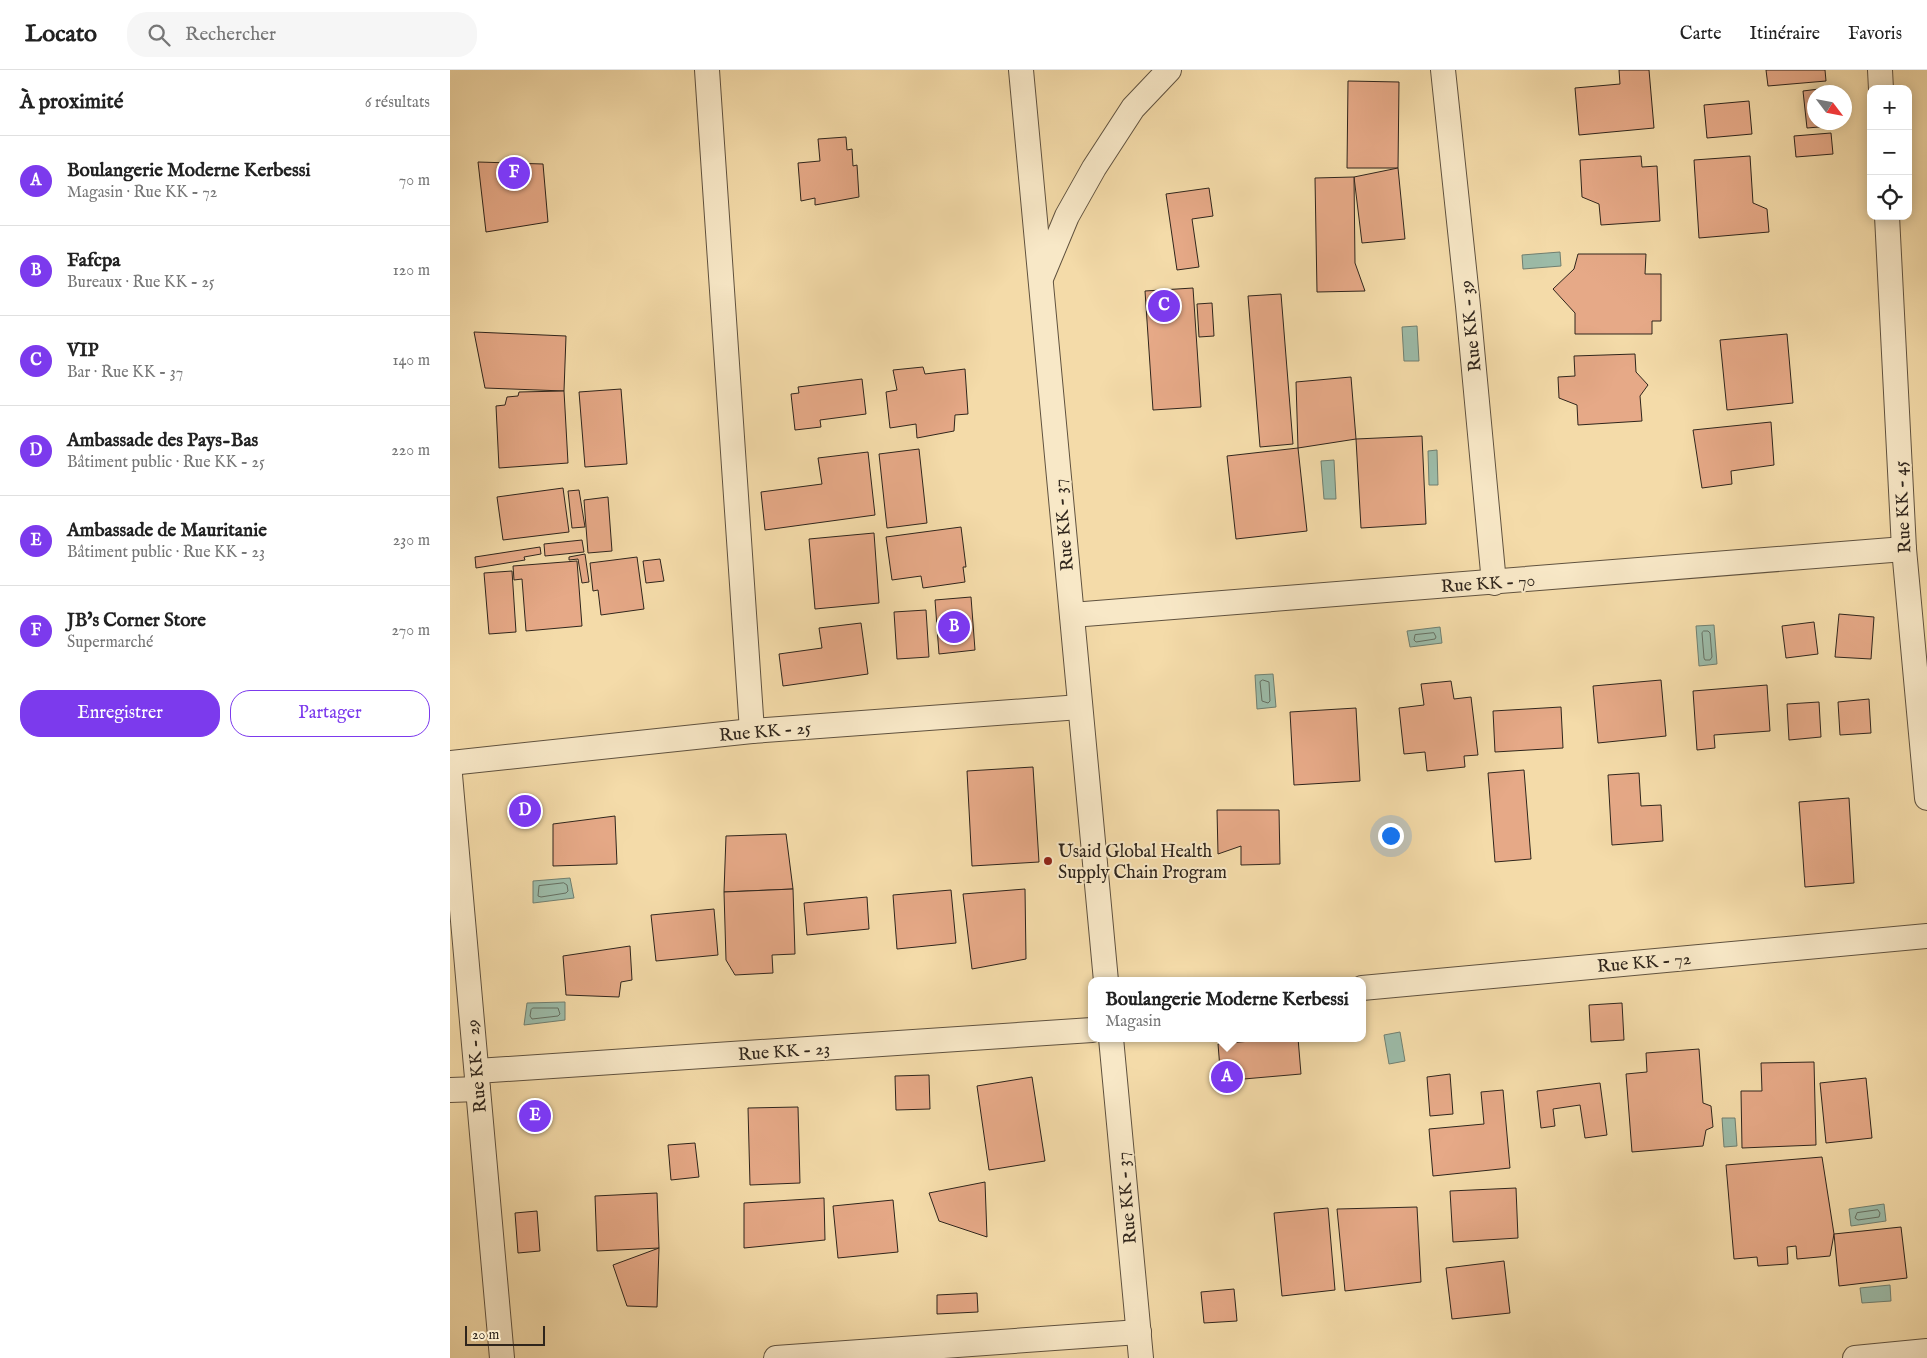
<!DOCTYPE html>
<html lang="fr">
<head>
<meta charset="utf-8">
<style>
  :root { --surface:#fff; --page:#f6f6f6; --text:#222; --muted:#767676; --line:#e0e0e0; --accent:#7c3aed }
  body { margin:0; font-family:"IM FELL English",serif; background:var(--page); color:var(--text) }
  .controls { position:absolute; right:15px; top:15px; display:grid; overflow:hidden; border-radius:10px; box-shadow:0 2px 12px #0003 }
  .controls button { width:45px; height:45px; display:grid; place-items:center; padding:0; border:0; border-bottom:1px solid var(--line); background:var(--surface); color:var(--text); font:25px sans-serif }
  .compass { position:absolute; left:1357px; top:15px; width:45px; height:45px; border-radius:50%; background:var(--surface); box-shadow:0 2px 12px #0003; rotate:122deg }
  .scale { position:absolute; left:15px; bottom:12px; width:80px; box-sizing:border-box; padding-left:5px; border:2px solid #2f251c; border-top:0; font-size:14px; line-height:18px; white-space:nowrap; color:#2f251c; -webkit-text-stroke:4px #f8e8c7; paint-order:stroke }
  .you { position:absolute; left:940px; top:765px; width:18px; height:18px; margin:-12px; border:4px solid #fff; border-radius:50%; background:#1a73e8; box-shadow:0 0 0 8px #1a73e833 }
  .badge { display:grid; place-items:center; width:32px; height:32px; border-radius:50%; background:var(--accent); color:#fff; font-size:16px; font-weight:700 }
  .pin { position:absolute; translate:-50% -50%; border:2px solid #fff; box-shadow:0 1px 5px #0006 }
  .popup { position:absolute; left:638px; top:907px; width:278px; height:65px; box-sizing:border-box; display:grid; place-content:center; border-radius:10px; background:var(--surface); filter:drop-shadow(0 1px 4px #0005); font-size:16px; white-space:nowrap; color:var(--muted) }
  .popup b { font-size:19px; color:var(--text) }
  .popup::after { content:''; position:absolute; left:50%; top:100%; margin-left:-10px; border:10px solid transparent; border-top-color:var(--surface) }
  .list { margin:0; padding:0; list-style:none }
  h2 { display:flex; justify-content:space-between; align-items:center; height:65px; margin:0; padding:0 20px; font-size:21px }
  h2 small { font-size:16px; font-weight:400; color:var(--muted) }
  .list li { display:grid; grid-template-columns:32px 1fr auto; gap:15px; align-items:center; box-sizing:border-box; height:90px; padding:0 20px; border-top:1px solid var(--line) }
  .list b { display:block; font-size:19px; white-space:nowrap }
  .list p { margin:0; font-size:16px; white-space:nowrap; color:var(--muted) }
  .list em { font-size:16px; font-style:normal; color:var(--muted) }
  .actions { display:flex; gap:10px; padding:15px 20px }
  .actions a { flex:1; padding:11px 0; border:1px solid var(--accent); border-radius:20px; text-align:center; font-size:18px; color:var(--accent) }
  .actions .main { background:var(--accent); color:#fff }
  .icon { flex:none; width:28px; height:28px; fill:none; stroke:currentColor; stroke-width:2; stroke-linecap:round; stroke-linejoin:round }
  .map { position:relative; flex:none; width:1477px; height:1288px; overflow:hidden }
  header { display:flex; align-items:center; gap:30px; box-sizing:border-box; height:70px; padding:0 25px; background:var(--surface); border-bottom:1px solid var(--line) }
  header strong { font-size:24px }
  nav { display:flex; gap:28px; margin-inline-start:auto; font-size:18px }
  .search { width:350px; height:45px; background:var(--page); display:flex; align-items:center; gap:12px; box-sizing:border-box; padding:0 18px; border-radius:20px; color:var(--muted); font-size:19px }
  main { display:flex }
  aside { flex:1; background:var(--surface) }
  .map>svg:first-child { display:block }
  .water { fill:#9cbba8; stroke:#707f70 }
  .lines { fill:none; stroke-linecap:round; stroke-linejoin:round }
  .shore { stroke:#667062; stroke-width:1 }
  .building { fill:#e6a987; stroke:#2f251c }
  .street-casing { stroke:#60523f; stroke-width:26 }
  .street { stroke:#f8e8c7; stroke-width:24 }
  .poi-dot { fill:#8f2418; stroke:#f8e8c7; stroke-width:2 }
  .labels { text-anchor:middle; stroke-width:4; stroke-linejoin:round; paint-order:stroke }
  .street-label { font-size:18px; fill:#2f251c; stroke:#f8e8c7 }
  .poi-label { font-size:18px; fill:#2f251c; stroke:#f8e8c7; text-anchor:start }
</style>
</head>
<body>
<header>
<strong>Locato</strong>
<div class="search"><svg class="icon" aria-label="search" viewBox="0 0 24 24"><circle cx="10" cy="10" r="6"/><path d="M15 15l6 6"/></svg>Rechercher</div>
<nav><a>Carte</a><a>Itinéraire</a><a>Favoris</a></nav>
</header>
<main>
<aside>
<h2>À proximité<small>6 résultats</small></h2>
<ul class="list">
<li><span class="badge">A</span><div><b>Boulangerie Moderne Kerbessi</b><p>Magasin · Rue KK - 72</p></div><em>70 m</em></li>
<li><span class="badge">B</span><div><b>Fafcpa</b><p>Bureaux · Rue KK - 25</p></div><em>120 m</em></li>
<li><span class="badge">C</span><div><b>VIP</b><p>Bar · Rue KK - 37</p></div><em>140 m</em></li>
<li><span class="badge">D</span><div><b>Ambassade des Pays-Bas</b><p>Bâtiment public · Rue KK - 25</p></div><em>220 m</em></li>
<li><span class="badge">E</span><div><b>Ambassade de Mauritanie</b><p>Bâtiment public · Rue KK - 23</p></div><em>230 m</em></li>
<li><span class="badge">F</span><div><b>JB's Corner Store</b><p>Supermarché</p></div><em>270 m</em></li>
</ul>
<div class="actions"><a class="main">Enregistrer</a><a>Partager</a></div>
</aside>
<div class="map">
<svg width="1477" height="1288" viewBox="0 0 1477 1288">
  <rect width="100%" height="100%" fill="#f4dba9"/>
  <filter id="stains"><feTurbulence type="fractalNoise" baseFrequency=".004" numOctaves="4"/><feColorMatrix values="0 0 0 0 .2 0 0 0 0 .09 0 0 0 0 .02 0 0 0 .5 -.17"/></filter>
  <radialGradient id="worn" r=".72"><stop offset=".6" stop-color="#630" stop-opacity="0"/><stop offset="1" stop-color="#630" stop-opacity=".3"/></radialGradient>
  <!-- water -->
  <g class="water">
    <polygon points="1110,182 1111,196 1073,199 1072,185"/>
    <polygon points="967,256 969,291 954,291 952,257"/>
    <polygon points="987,380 988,415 979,415 978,381"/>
    <polygon points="884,390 886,429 874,429 871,391"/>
    <polygon points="1264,555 1267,594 1249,596 1246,556"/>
    <polygon points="990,557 992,573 960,577 957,561"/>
    <polygon points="823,604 826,637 807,639 805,605"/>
    <polygon points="120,808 124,828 83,833 83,811"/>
    <polygon points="115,932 115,950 74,955 77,933"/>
    <polygon points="950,962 955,991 939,994 934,965"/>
    <polygon points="1272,1048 1285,1048 1287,1076 1274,1077"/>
    <polygon points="1434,1134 1436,1151 1401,1156 1399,1139"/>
    <polygon points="1440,1215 1441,1231 1412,1233 1410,1218"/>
  </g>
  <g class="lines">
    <!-- shore -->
    <g class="shore">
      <polygon points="1254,561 1258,561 1260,563 1262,587 1260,590 1255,590 1254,588 1252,563"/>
      <polygon points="984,563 986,567 985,569 966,572 964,570 965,565"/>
      <polygon points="813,610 819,612 820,631 818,633 812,631 810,612"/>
      <polygon points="114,813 117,815 118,821 116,823 91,827 88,826 89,816"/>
      <polygon points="83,938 108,938 110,944 108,946 82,949 80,946 81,940"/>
      <polygon points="1428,1140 1430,1143 1429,1147 1408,1150 1405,1148 1407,1143"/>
    </g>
  </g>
  <!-- building -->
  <g class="building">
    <polygon points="1169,0 1199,0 1204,58 1129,65 1125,18 1170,14"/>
    <polygon points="1316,0 1375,0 1376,11 1318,16"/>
    <polygon points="898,11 949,12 948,98 897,98"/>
    <polygon points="1377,18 1377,22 1364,22 1364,52 1380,52 1381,56 1357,58 1353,21"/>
    <polygon points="1299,31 1302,64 1257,68 1254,35"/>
    <polygon points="1381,63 1383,84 1346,87 1344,66"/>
    <polygon points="396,67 397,80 402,79 403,96 407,95 409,127 365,135 365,128 351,131 348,93 370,91 368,69"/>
    <polygon points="1191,86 1192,97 1207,96 1210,151 1151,155 1149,134 1132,127 1130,90"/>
    <polygon points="1300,86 1303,133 1317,139 1319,162 1249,168 1244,90"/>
    <polygon points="28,92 93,94 98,152 36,162"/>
    <polygon points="948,98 955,169 912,173 904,107"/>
    <polygon points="904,107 905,193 915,221 867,222 865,108"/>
    <polygon points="759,118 763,146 742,149 749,197 727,200 716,124"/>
    <polygon points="1128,184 1196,184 1195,204 1211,204 1211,251 1202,251 1202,264 1125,264 1125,243 1103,219 1124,199"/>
    <polygon points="743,218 751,337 703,340 695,221"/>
    <polygon points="831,224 843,374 810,377 798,226"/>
    <polygon points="762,233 764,266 749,267 747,234"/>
    <polygon points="24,262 116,266 114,321 35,318"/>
    <polygon points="1337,264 1343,333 1277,340 1270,270"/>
    <polygon points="1185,284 1186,302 1198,315 1190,326 1192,351 1128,355 1127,335 1109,328 1108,307 1125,306 1124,286"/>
    <polygon points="473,297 475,304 515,299 518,344 505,345 504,361 467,368 466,354 440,358 436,322 447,320 443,300"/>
    <polygon points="901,307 906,369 848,378 846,312"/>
    <polygon points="412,309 416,344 370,350 371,357 345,360 341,324 349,323 348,317"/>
    <polygon points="171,319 177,394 135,397 129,322"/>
    <polygon points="114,321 118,393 49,398 46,336 55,335 57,327 68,326 69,322"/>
    <polygon points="1321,352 1324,395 1281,401 1282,414 1252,418 1243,360"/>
    <polygon points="972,366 976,454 911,458 906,369"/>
    <polygon points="848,378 857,461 786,469 777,386"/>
    <polygon points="469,379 477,453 437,458 429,384"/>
    <polygon points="418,382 425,445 315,460 311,422 372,414 368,388"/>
    <polygon points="113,418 119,462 53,470 47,427"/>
    <polygon points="129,420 135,457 122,458 118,421"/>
    <polygon points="158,427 162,481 138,483 134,430"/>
    <polygon points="511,457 516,497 513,497 515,512 473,518 471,506 442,510 436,467"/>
    <polygon points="424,463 429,533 365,539 359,469"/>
    <polygon points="132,470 134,482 95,486 94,474"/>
    <polygon points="90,477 91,484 74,487 75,490 26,498 25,487"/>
    <polygon points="135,484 139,512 132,513 128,489 119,490 119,487"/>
    <polygon points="187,487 194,539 151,545 148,520 143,521 140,493"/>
    <polygon points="210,489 214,511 196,513 193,491"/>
    <polygon points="127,491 132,556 76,561 72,509 64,510 63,496"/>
    <polygon points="62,501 66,562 39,564 34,503"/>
    <polygon points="521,527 525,580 489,584 485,530"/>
    <polygon points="476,540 479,587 447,589 444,542"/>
    <polygon points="1389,544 1424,547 1421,589 1385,587"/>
    <polygon points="1364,552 1368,584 1336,588 1332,556"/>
    <polygon points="411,553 418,604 333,616 329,584 372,578 369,558"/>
    <polygon points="1211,610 1216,666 1148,673 1143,616"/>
    <polygon points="1001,611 1004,629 1021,627 1028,685 1014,686 1015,697 977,701 975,682 954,684 949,638 974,635 971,614"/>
    <polygon points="1317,615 1320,661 1264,665 1265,678 1247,680 1243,621"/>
    <polygon points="1419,629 1421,663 1390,665 1388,632"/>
    <polygon points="1369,632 1371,667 1339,670 1337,634"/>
    <polygon points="1111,637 1113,678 1045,682 1043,641"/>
    <polygon points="906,638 910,711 844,715 840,642"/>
    <polygon points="583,697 589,792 522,796 517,701"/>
    <polygon points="1074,700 1081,789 1045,792 1038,703"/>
    <polygon points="1189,703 1191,736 1211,735 1213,771 1162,775 1158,705"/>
    <polygon points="1399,728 1404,813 1355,817 1349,732"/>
    <polygon points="767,740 829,740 830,794 791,795 791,776 768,784"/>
    <polygon points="165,746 167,794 103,796 103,754"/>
    <polygon points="336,764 343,819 274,822 276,766"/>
    <polygon points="343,819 345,884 322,885 323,903 285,905 276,890 274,822"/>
    <polygon points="575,819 576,889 522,899 513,824"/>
    <polygon points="501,820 506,873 447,879 443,825"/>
    <polygon points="417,827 419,859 357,865 354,833"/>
    <polygon points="264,839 268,885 206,891 201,845"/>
    <polygon points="180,876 182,910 171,912 169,927 116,925 113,886"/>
    <polygon points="1172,933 1174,970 1141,972 1139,935"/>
    <polygon points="833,968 848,968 851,1004 771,1011 768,974"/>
    <polygon points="1249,979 1253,1033 1261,1036 1263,1057 1256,1060 1253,1076 1182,1082 1176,1004 1197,1002 1196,983"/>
    <polygon points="1364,992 1366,1075 1292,1078 1291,1021 1312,1021 1311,993"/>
    <polygon points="1000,1004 1003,1044 980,1046 977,1007"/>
    <polygon points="479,1005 480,1039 446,1040 445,1006"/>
    <polygon points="582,1007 595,1091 539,1100 527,1016"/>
    <polygon points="1416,1008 1422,1068 1376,1073 1370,1013"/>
    <polygon points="1150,1013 1157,1065 1135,1068 1130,1035 1103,1039 1105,1056 1091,1058 1087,1021"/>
    <polygon points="1053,1020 1060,1098 983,1106 979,1059 1034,1054 1031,1022"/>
    <polygon points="348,1037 350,1113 300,1115 298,1038"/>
    <polygon points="245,1073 249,1107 221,1110 218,1075"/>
    <polygon points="1372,1087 1384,1164 1380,1186 1347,1189 1346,1176 1337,1177 1338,1194 1308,1196 1307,1187 1284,1189 1276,1095"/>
    <polygon points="535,1112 537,1167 489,1151 479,1123"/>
    <polygon points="1066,1118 1068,1168 1003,1172 1000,1121"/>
    <polygon points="207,1123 209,1178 147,1181 145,1126"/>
    <polygon points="374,1128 375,1170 294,1178 294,1133"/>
    <polygon points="443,1130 448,1182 388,1188 383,1136"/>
    <polygon points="967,1137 971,1212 895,1221 887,1139"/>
    <polygon points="878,1138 885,1220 832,1226 824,1143"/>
    <polygon points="87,1141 90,1181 68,1183 65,1143"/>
    <polygon points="1451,1157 1457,1208 1389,1216 1384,1164"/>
    <polygon points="209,1178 207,1237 177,1236 163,1195"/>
    <polygon points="1054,1191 1060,1243 1002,1249 996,1198"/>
    <polygon points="784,1219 787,1251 754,1253 751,1222"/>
    <polygon points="527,1223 528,1242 487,1244 487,1225"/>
  </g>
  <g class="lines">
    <!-- street casing -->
    <g class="street-casing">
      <g id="street">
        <polyline points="257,0 302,661"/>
        <polyline points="571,0 656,911"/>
        <polyline points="993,0 1018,236 1044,513"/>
        <polyline points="1430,0 1431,19"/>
        <polyline points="1437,146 1454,479 1477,728"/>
        <polyline points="592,206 617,146 644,98 683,38 719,0"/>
        <polyline points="622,545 1454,479"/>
        <polyline points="0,693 302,661 630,637"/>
        <polyline points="0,705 52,1288"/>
        <polyline points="912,918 1477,866"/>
        <polyline points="661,968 691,1288"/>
        <polyline points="27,1001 642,960"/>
        <polyline points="0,1020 28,1019"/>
        <polyline points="326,1288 689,1262"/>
        <polyline points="1405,1288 1477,1281"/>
      </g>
    </g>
    <!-- street -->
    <use href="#street" class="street"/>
  </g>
  <!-- markers -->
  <circle class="poi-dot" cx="598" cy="791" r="5"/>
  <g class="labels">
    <!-- street labels -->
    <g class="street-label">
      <text transform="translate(1020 256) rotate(-96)" y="6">Rue KK - 39</text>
      <text transform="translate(1452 437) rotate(-93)" y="6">Rue KK - 45</text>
      <text transform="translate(613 455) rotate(-95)" y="6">Rue KK - 37</text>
      <text transform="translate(1038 513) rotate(-4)" y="6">Rue KK - 70</text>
      <text transform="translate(315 661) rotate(-5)" y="6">Rue KK - 25</text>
      <text transform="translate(1194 892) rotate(-5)" y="6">Rue KK - 72</text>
      <text transform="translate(334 981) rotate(-4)" y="6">Rue KK - 23</text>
      <text transform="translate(26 996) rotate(-95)" y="6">Rue KK - 29</text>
      <text transform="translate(676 1128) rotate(-95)" y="6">Rue KK - 37</text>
    </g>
    <!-- poi labels -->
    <g class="poi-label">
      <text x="608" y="787">Usaid Global Health<tspan x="608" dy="21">Supply Chain Program</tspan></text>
    </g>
  </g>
  <rect width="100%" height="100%" filter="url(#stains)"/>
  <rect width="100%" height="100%" fill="url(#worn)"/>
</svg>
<div class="controls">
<button>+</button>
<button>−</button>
<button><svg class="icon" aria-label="locate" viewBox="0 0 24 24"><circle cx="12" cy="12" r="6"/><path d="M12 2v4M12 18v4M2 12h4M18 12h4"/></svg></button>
</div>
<svg class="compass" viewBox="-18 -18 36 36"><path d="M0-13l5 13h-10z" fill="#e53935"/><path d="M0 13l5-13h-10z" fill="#767676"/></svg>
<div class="scale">20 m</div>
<div class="you"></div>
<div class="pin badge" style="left:777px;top:1007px">A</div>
<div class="popup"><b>Boulangerie Moderne Kerbessi</b>Magasin</div>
<div class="pin badge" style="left:504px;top:557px">B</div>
<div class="pin badge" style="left:714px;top:236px">C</div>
<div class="pin badge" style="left:75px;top:741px">D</div>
<div class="pin badge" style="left:85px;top:1046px">E</div>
<div class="pin badge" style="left:64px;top:103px">F</div>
</div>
</main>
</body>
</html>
